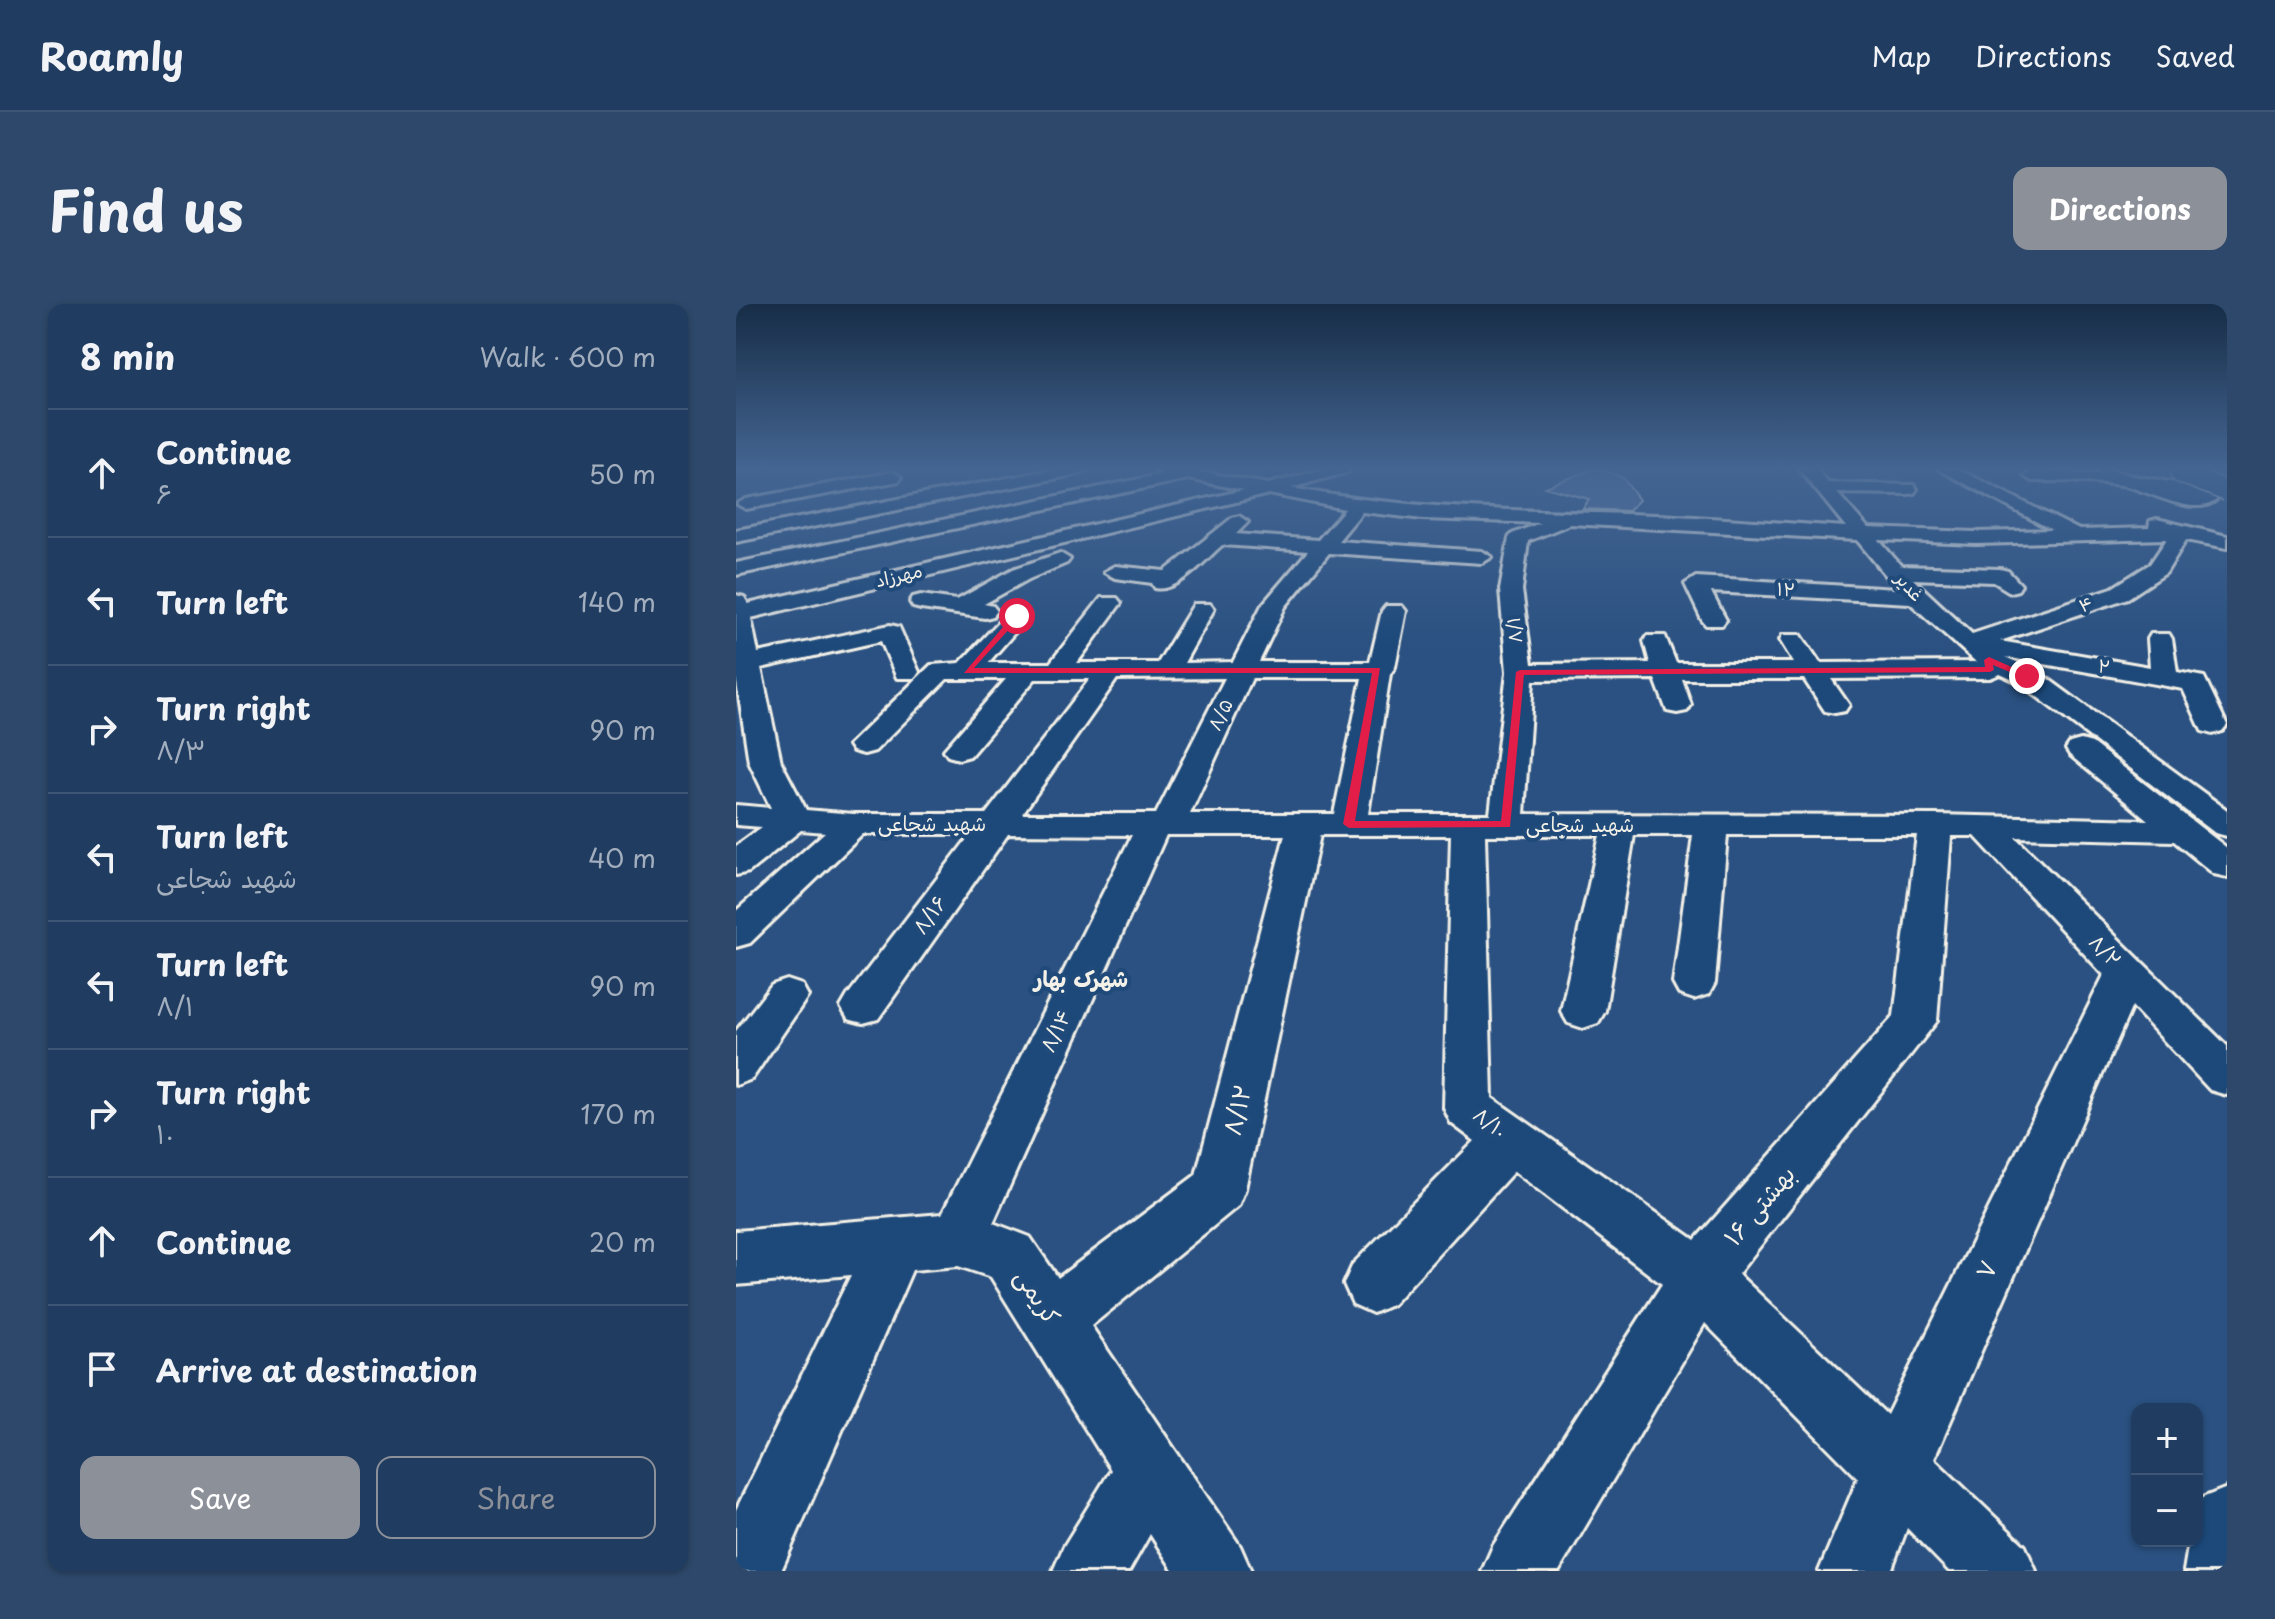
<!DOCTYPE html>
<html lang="en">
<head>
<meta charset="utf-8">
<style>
  :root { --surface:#203d61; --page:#2d486a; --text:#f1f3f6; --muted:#a2aebd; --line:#3d5676; --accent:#8c9099 }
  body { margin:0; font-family:"Playpen Sans","Playpen Sans Arabic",sans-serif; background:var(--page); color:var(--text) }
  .controls { position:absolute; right:24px; bottom:24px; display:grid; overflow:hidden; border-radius:16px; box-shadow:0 2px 6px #0004 }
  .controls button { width:72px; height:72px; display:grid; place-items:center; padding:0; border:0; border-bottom:2px solid var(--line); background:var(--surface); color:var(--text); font:40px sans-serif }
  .stop { position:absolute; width:24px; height:24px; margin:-18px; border:6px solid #e11d48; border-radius:50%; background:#fff }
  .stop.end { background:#e11d48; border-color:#fff; box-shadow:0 2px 8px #0008 }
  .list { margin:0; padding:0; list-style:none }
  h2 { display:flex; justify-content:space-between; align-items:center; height:104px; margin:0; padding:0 32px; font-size:34px }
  h2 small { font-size:26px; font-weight:400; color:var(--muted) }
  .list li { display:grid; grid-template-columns:52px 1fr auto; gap:24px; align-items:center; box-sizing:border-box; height:128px; padding:0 32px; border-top:2px solid var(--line) }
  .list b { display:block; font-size:30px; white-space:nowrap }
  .list p { margin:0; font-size:26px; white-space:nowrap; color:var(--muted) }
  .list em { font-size:26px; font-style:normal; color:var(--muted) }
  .actions { display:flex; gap:16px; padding:24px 32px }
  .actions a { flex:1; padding:18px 0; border:2px solid var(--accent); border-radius:16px; text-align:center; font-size:28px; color:var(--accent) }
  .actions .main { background:var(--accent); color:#fff }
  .icon { flex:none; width:44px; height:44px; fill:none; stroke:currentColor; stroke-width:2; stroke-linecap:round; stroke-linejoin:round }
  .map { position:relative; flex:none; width:1491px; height:1267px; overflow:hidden; border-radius:16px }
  header { display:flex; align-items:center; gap:48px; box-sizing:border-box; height:112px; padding:0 40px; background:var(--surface); border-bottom:2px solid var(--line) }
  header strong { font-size:38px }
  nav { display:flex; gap:44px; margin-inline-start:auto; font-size:28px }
  .intro { display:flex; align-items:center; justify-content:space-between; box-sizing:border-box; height:192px; padding:0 48px }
  h1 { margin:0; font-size:56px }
  .button { padding:20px 36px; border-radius:16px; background:var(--accent); color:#fff; font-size:28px; font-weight:700 }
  main { display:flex; gap:48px; padding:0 48px }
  aside { flex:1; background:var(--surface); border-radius:16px; box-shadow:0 2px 6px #0004 }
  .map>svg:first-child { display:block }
  .building { fill:#5872a0; stroke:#f4f1e8; stroke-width:2 }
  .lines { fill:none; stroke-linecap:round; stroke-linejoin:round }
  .minor-casing { stroke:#f4f1e8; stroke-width:6 }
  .minor { fill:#1f4a7a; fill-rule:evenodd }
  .major-bridge-casing { stroke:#f4f1e8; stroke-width:23; stroke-linecap:butt }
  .major-bridge { stroke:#1f4a7a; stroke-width:20 }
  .route { fill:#e11d48 }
  .labels { text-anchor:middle; stroke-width:8; stroke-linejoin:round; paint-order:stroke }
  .far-street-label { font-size:18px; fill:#f4f1e8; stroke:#1f4a7a }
  .street-label { font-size:20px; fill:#f4f1e8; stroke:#1f4a7a }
  .neighbourhood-label { font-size:22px; font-weight:bold; fill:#f4f1e8; stroke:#1f4a7a }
  .near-street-label { font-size:24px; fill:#f4f1e8; stroke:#1f4a7a }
</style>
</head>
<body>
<header>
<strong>Roamly</strong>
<nav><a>Map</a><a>Directions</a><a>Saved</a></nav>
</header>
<div class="intro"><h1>Find us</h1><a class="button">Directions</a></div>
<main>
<aside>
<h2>8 min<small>Walk · 600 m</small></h2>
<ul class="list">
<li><svg class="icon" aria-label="ahead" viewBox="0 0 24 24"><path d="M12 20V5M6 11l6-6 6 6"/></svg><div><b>Continue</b><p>۶</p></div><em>50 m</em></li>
<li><svg class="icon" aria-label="left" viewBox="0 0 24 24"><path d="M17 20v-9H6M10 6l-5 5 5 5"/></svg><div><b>Turn left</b></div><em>140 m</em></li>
<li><svg class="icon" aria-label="right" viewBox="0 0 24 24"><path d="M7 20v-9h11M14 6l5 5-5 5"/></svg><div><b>Turn right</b><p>۸/۳</p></div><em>90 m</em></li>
<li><svg class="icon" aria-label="left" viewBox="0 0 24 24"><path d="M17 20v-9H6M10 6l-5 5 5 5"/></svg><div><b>Turn left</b><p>شهید شجاعی</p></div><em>40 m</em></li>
<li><svg class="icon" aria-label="left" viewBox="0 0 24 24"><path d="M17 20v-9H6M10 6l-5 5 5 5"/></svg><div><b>Turn left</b><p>۸/۱</p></div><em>90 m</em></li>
<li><svg class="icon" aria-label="right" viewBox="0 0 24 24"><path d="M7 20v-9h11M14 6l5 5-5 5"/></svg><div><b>Turn right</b><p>۱۰</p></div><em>170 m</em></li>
<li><svg class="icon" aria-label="ahead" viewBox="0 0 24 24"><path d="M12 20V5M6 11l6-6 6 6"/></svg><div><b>Continue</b></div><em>20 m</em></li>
<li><svg class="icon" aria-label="arrive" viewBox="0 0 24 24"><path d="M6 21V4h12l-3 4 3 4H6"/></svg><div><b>Arrive at destination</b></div></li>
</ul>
<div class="actions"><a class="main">Save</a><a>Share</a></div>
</aside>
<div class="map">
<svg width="1491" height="1267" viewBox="0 0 1491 1267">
  <rect width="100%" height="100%" fill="#2a5181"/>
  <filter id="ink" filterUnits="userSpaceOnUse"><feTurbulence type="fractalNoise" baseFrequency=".0125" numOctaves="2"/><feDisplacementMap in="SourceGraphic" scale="16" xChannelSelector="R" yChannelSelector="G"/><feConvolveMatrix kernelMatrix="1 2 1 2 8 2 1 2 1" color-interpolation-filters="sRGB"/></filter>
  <g filter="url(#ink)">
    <!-- building -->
    <polygon class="building" points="857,165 868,165 887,174 903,196 892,207 847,205 853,195 809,183"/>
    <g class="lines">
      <!-- minor casing -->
      <g class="minor-casing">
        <g id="minor">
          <polygon points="319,165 351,165 343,170 0,238 0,226"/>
          <path d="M418,165H451L532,180L589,165H614L612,168L555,184C677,207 798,206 921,211C984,214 1047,219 1110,223L1063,165H1080L1092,179L1178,181L1181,185L1178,189L1172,190L1101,189L1132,224L1240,228L1316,226L1202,165H1222L1343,226L1413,224L1414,217L1421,215L1491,232V244L1450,236L1430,269L1392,294L1264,337L1414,363L1412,335L1415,330H1433L1436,335L1441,368L1468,373L1491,421L1486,427L1476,430L1466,427L1447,385L1269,353L1300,366L1491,506V532L1479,529L1282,378L1264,370L1254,374L1095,375L1113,401L1109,407L1099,409L1089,407L1068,375H946L955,401L951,407L941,409L931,407L919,375L797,376L788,510L1199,511L1412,516L1334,451L1330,445L1334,439L1345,436L1356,439L1491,544V573L1478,570L1438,537L1279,533L1491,742V791L1474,786L1396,702L1198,1155L1289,1242L1300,1267H1213L1171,1224L1155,1267H1083L1122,1174L969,1019L823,1267H746L757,1242L926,980L778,867L657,1000L637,1009L617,1000L608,980L617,960L739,837L715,819L708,804L715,531H584L509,885L502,902L355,1022L504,1242L515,1267H438L414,1230L393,1267H317L328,1242L375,1166L255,973L222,962L176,966L45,1267H0V1206L115,971L0,981V927L206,910L396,531L272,530L142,715L127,719L112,715L105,703L112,691L235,530H127L14,639L0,643V607L89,528L65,526L13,568L0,571V542L26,523L0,521V501L35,504L13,458L0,372V291L8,293L12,300L508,186L452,175L0,271V259L427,170ZM533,190L609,205L582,236L500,230L512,218L503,212L496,214L429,267L379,262L368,268L379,274L416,279L419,284C442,289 470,255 486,241L572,247L526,301L497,358L448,359L478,305L474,300H458L422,359H341L385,299L381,294H365L314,359H252L293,312L289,307H273L224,359L195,361L113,441L117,447L128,450L139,447L211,375H270L208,446L212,452L223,455L234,452L299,375H354L250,510H118L70,506L45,458L25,364L145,337L161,374H179L183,368L163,323L154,321L22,349L15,314ZM626,208L687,215L804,219L776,230L773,234L764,286L771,368L754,510H632L654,370L659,363L670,307L666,302H650L646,307L634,358H523L549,303L593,249L746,259L756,253L746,247L602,237ZM834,220L1121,236L1161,285L960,273L949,280L966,316L970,321H986L990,316L975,288L1174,299L1240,358L1084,359L1065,331H1047L1044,336L1058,359H940L929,332H911L908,337L914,359L796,360L786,286L792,237ZM1431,235L1414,260L1376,284L1236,330L1177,275L1258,278L1274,288L1282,286L1285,281L1272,267L1264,265L1165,262L1143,236L1240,240ZM489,374L420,510H286L381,375ZM516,374H626L598,510H454ZM430,531H549L460,871L322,974L294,933L257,919ZM749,531H864L825,707L832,719L847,724L862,719L869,707L898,531H957L937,679L943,690L958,695L973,690L979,679L991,531H1181L1158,712L959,936L756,794ZM1215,532H1239L1368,671L1151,1111L1002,970L1201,717Z"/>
          <path d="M1360,165C1377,164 1383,169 1398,172C1424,177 1450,179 1476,186L1481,195C1459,216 1409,184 1385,181C1356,177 1325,177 1296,177L1288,172L1296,167L1365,170Z"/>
          <polygon points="157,168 165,173 163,177 10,205 1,200 10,195"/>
          <polygon points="324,249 334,255 331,259 293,275 248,300 257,302 261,307 257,312 249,314 185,305 177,303 174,298 177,293 185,291 221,296 277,265"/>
          <polygon points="51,676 66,681 72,692 16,775 0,781 0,727 36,681"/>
          <polygon points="1491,1184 1491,1267 1448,1267 1453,1237 1461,1237 1461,1207 1466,1194"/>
        </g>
      </g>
      <!-- minor -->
      <use href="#minor" class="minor"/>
      <!-- major-bridge casing -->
      <g class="major-bridge-casing">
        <polyline id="major-bridge" points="1444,165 1445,169 1491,187"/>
      </g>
      <!-- major-bridge -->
      <use href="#major-bridge" class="major-bridge"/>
    </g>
  </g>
  <!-- sky -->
  <linearGradient id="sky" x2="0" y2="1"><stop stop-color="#172d47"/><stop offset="0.48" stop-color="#446592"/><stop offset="1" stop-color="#446592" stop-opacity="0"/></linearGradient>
  <rect width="1491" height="342" fill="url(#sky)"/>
  <!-- route -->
  <polygon class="route" points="278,310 285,312 238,364 644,364 619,517 765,517 780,368 784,366 1249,363 1248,356 1253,353 1296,372 1288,374 1257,361 1258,366 1254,368 788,371 774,523 613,524 607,520 636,369 228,369"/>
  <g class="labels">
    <!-- far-street labels -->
    <g class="far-street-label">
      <text transform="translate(163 272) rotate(-13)" y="6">مهرزاد</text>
      <text transform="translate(1173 283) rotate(48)" y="6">غدیر</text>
      <text transform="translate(1050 286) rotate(4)" y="6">۱۲</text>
      <text transform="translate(1350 301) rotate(-18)" y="6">۴</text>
      <text transform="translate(779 326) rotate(-96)" y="6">۸/۱</text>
      <text transform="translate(1368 363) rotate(10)" y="6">۲</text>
      <text transform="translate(485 411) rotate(-64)" y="6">۸/۵</text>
    </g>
    <!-- street labels -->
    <g class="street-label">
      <text x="196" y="527">شهید شجاعی</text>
      <text x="844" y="528">شهید شجاعی</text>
      <text transform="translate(194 611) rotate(-54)" y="7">۸/۱۶</text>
      <text transform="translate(1369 647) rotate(46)" y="7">۸/۲</text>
      <text transform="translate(320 727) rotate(-65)" y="7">۸/۱۴</text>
      <text transform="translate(754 819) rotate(38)" y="7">۸/۱۰</text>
    </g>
    <!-- neighbourhood labels -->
    <g class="neighbourhood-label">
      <text x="345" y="683">شهرک بهار</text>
    </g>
    <!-- near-street labels -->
    <g class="near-street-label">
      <text transform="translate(502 806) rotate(-77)" y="8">۸/۱۲</text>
      <text transform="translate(1024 902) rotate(-50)" y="8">۱۶ بهشتی</text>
      <text transform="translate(1251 966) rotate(-65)" y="8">۷</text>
      <text transform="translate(301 993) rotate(57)" y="8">کریمی</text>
    </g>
  </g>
</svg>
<div class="controls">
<button>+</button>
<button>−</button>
</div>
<div class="stop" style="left:281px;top:312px"></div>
<div class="stop end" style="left:1291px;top:372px"></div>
</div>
</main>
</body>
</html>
